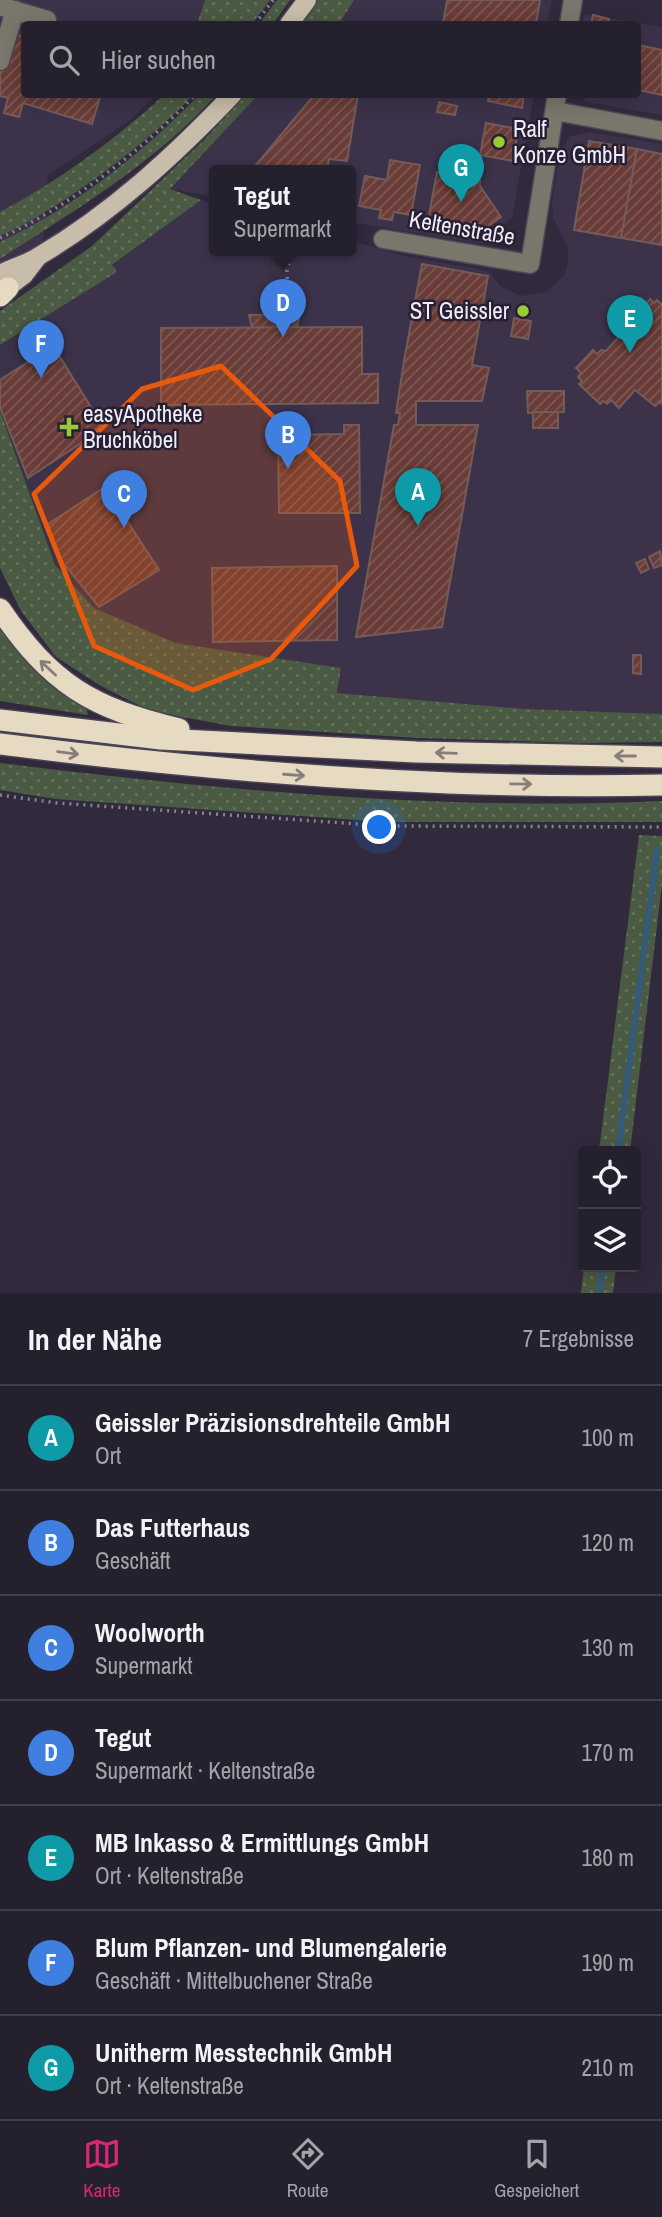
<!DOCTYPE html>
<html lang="de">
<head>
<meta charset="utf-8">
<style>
  :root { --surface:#25202e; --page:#312d3a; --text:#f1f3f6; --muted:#a3a3aa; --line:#423e4a; --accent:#db2777 }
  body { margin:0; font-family:"Archivo Narrow",sans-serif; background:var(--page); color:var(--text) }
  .controls { position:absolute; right:21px; bottom:21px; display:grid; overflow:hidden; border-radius:7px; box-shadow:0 4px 18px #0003 }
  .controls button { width:63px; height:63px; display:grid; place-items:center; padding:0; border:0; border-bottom:2px solid var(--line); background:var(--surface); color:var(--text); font:35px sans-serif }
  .you { position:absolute; left:380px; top:828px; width:24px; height:24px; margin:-18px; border:5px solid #fff; border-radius:50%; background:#1a73e8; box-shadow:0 0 0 10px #1a73e833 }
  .badge { display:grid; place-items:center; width:46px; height:46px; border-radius:50%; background:var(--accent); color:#fff; font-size:23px; font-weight:700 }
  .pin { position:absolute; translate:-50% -58px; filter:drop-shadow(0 2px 4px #0008) }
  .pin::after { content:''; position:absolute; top:37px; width:24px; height:21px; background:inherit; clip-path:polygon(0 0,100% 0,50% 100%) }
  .popup { position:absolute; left:209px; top:165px; width:147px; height:91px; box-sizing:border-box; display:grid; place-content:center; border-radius:7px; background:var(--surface); filter:drop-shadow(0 2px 5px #0005); font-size:23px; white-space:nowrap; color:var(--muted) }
  .popup b { font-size:26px; color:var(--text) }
  .popup::after { content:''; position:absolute; left:50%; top:100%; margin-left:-14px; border:14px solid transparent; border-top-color:var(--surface) }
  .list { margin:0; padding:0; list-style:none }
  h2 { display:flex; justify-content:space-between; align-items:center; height:91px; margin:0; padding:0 28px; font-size:30px }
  h2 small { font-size:23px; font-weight:400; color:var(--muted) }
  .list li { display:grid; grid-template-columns:46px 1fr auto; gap:21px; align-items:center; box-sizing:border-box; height:105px; padding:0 28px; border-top:2px solid var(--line) }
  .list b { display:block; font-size:26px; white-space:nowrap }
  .list p { margin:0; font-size:23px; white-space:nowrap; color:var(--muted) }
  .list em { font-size:23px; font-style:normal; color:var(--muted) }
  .icon { flex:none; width:38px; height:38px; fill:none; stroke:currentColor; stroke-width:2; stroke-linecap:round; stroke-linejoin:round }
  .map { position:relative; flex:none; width:662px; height:1293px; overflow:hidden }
  .search { position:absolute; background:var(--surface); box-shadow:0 4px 18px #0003; left:21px; right:21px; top:21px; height:77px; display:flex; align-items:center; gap:18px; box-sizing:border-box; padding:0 24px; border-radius:7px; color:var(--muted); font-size:26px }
  .sheet { height:826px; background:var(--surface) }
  nav { display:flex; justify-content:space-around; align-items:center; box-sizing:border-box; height:98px; border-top:2px solid var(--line); background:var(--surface); font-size:19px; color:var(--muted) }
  nav a { display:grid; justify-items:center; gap:4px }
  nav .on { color:var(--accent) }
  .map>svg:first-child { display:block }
  .built { fill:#3c334b }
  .grass { fill:url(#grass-dots) }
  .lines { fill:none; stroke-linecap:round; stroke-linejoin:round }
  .stream { stroke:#345b78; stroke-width:6 }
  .building { fill:url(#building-hatch); stroke:#755b58; stroke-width:2 }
  .minor-casing { stroke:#4c4557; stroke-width:21 }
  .major-casing { stroke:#4c4557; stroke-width:21 }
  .highway-casing { stroke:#4c4557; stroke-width:24 }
  .path { stroke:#888293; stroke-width:3.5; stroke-dasharray:2 5; stroke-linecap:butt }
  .minor { stroke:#7b766c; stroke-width:18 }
  .major { stroke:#c8bdaa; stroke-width:18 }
  .highway { stroke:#e7dac2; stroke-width:21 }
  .oneway { stroke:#877d7a }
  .marked { fill:#e8590c; fill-opacity:0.2; stroke:#e8590c; stroke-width:5; stroke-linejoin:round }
  .poi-dot { fill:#99cb35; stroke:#272032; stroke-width:2.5 }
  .labels { text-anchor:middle; stroke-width:5; stroke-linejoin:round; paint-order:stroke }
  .poi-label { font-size:23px; fill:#f0ecf9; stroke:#272032; text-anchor:start }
  .street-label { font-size:23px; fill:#f0ecf9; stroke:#272032 }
</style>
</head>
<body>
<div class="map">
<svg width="662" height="1293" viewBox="0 0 662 1293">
  <defs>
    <pattern id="grass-dots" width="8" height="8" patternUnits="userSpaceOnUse" patternTransform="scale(1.75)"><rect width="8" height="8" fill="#4b5a43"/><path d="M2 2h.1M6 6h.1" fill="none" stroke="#65725f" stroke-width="1.8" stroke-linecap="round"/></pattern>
    <pattern id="building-hatch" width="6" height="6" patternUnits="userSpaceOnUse" patternTransform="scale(1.75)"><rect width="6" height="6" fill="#693c37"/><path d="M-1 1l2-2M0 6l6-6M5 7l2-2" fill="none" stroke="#7f5855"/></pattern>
  </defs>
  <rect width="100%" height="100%" fill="#312a3d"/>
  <!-- built -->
  <g class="built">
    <polygon points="0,0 243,0 227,24 24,24 24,94 156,95 130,120 48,175 43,241 0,270"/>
    <polygon points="354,0 552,0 547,24 339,24"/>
    <polygon points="584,14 662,27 662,115 587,102 579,95 638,94 638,24 582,24"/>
    <polygon points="258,95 534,95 512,218 497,229 490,241 482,244 351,222 351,171 215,171 215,197 170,189"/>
    <polygon points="589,132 662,144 662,714 525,709 337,693 341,668 176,643 94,608 55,565 0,411 0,345 117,272 112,266 201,200 215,204 215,251 351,251 351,241 409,257 489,271 500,286 521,296 546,292 564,276 568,261 568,248 553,217 552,201 560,152 570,136"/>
  </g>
  <!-- grass -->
  <g class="grass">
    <polygon points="205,0 270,0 252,24 197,24"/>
    <polygon points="277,0 290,0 273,24 259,24"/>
    <polygon points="317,0 354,0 339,24 300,24"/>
    <path d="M165,94L193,95C148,143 61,209 0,236V212C60,180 115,140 165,94Z"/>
    <polygon points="246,94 258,95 170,189 201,200 112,265 117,272 0,345 0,311 92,246 205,139"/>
    <path d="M199,95H216C155,163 77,209 0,259V242C74,207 143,153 199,95Z"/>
    <polygon points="0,411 55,565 94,608 176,643 341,668 337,693 525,709 662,714 662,742 580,743 419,738 231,726 150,711 101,686 56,657 21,611 0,568"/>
    <polygon points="0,621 86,706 88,715 0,701"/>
    <path d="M0,763C219,790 442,811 662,801V822H387L56,799L0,790Z"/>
    <polygon points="639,835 662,836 662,884 630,1151 599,1151"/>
    <polygon points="584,1267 616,1267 613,1293 581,1293"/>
  </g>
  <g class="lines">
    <!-- stream -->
    <g class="stream">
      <polyline points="618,1151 657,850"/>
      <polyline points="599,1293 603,1267"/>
    </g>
  </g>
  <!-- building -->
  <g class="building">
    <polygon points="447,0 540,0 536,24 443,24"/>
    <polygon points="593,15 609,19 608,24 591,24"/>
    <polygon points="12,33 24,37 24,94 101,94 92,124 23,103 19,117 4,113 8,98 0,96 0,75"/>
    <polygon points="638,45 662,50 662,95 638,90"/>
    <polygon points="315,94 358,94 347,161 329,159 327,171 251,171"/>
    <polygon points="490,94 524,94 522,108 488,101"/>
    <polygon points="439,102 457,106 455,115 437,112"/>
    <polygon points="486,123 518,129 513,161 480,155"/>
    <polygon points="589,141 637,149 621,238 574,230"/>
    <polygon points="637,149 662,154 662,245 621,238"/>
    <polygon points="390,160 420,165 411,215 394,212 392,220 379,218 381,210 359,206 365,176 387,180"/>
    <polygon points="437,172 480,180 480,186 501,217 475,235 427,226"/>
    <polygon points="422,264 488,276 472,365 489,368 482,401 416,401 416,425 478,425 442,627 356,637 394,425 398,425 400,413 396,413 405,355"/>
    <polygon points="641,298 647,303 650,299 654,303 657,300 662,305 662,404 660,402 655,406 635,390 619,408 611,400 607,404 603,401 600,404 579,384 582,381 578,377 581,373 576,368 593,350 597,354 601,350 606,351 626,329 624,324 628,320 624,316"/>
    <polygon points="300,314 297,327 252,328 249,315"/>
    <polygon points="514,318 531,321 528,339 511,336"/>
    <polygon points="362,327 362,374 378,374 378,403 161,405 161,328"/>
    <polygon points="45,351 58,354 104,428 28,478 0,407 0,380"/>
    <polygon points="527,391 564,391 564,412 528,413"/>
    <rect x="533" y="412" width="25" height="16"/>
    <polygon points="344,425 359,425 360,513 279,513 278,435 344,434"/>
    <polygon points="105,487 159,570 99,607 60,559 45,526"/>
    <polygon points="660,551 662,565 654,568 649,557"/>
    <polygon points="645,559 649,569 641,573 636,563"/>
    <polygon points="337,566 337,640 213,642 212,568"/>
    <polygon points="633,655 641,655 641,674 633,673"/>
  </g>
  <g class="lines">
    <!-- minor casing -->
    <g class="minor-casing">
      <g id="minor">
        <polyline points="0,6 47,20"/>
        <polyline points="569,24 573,0"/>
        <polyline points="0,61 15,10"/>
        <polyline points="555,111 662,131"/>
        <polyline points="383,239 530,264 557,94"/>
      </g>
    </g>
    <!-- major casing -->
    <g class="major-casing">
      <g id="major">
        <polyline points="289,24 307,0"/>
        <path d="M0,274C13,267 27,264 39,256C112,213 175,155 233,94"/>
        <polyline points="0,293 24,275 37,258"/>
      </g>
    </g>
    <!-- highway casing -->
    <g class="highway-casing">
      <g id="highway">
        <polyline points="0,296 8,288"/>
        <path d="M0,609C51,684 91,708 179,729"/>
        <polyline points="0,720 161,739 416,752 662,757"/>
        <path d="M0,744C219,772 441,790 662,785"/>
      </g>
    </g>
    <!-- path -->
    <g class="path">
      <polyline points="255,24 273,0"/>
      <path d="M0,238C69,207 144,149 196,94"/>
      <polyline points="288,300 287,271 292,251"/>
      <polyline points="0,795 57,803 387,826 662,827"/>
    </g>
    <!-- minor -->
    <use href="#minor" class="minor"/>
    <!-- major -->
    <use href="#major" class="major"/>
    <!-- highway -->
    <use href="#highway" class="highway"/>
  </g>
  <!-- one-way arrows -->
  <defs><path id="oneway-shaft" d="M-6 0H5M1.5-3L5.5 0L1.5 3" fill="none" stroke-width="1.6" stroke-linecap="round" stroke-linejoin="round" transform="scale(1.75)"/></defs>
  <g class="oneway">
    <use href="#oneway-shaft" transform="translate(48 668) rotate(-137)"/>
    <use href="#oneway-shaft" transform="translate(68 753) rotate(7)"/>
    <use href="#oneway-shaft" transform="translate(446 753) rotate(-178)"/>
    <use href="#oneway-shaft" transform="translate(625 756) rotate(-180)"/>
    <use href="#oneway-shaft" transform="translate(294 775) rotate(4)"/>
    <use href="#oneway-shaft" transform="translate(521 784) rotate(1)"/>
  </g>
  <!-- marked area -->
  <path class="marked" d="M221,366L340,481L357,566L271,659L193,690L94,646L34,494L142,389Z"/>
  <!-- markers -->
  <g class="poi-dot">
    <circle cx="499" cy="142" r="7"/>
    <circle cx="523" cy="311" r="7"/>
    <path d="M65.5 416.5h7v7h7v7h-7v7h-7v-7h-7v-7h7z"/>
  </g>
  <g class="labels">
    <!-- poi labels -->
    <g class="poi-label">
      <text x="513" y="137">Ralf<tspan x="513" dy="26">Konze GmbH</tspan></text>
      <text x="509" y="319" text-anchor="end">ST Geissler</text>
      <text x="83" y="422">easyApotheke<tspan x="83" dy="26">Bruchköbel</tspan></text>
    </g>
    <!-- street labels -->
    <g class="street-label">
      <text transform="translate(462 228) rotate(10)" y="8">Keltenstraße</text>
    </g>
  </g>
</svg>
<div class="controls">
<button><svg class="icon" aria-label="locate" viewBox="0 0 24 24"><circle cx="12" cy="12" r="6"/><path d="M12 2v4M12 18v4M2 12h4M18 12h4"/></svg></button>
<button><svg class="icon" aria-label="layers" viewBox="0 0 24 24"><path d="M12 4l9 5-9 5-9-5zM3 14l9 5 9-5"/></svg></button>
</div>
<div class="you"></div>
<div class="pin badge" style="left:418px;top:526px;background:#0f9aa8">A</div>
<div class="pin badge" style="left:288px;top:469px;background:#3f7fe0">B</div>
<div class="pin badge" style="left:124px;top:528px;background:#3f7fe0">C</div>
<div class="pin badge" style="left:283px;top:337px;background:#3f7fe0">D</div>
<div class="popup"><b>Tegut</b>Supermarkt</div>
<div class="pin badge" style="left:630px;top:353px;background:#0f9aa8">E</div>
<div class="pin badge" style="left:41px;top:378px;background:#3f7fe0">F</div>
<div class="pin badge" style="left:461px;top:202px;background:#0f9aa8">G</div>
<div class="search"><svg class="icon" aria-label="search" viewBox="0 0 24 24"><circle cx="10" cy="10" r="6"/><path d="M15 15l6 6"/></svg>Hier suchen</div>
</div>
<section class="sheet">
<h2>In der Nähe<small>7 Ergebnisse</small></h2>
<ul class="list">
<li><span class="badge" style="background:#0f9aa8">A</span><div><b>Geissler Präzisionsdrehteile GmbH</b><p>Ort</p></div><em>100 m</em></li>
<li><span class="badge" style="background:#3f7fe0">B</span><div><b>Das Futterhaus</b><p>Geschäft</p></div><em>120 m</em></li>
<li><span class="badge" style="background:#3f7fe0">C</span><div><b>Woolworth</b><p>Supermarkt</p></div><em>130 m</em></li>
<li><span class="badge" style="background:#3f7fe0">D</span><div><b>Tegut</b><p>Supermarkt · Keltenstraße</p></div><em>170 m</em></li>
<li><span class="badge" style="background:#0f9aa8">E</span><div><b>MB Inkasso &amp; Ermittlungs GmbH</b><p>Ort · Keltenstraße</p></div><em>180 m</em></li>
<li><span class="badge" style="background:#3f7fe0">F</span><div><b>Blum Pflanzen- und Blumengalerie</b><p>Geschäft · Mittelbuchener Straße</p></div><em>190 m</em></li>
<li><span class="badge" style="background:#0f9aa8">G</span><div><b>Unitherm Messtechnik GmbH</b><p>Ort · Keltenstraße</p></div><em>210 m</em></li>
</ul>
</section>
<nav>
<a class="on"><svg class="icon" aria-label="map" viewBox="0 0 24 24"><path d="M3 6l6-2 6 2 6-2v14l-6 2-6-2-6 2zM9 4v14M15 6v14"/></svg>Karte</a>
<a><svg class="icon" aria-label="directions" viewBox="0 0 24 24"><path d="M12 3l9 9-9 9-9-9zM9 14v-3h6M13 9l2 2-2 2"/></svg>Route</a>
<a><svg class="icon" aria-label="saved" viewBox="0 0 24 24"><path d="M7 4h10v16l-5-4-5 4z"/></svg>Gespeichert</a>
</nav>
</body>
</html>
